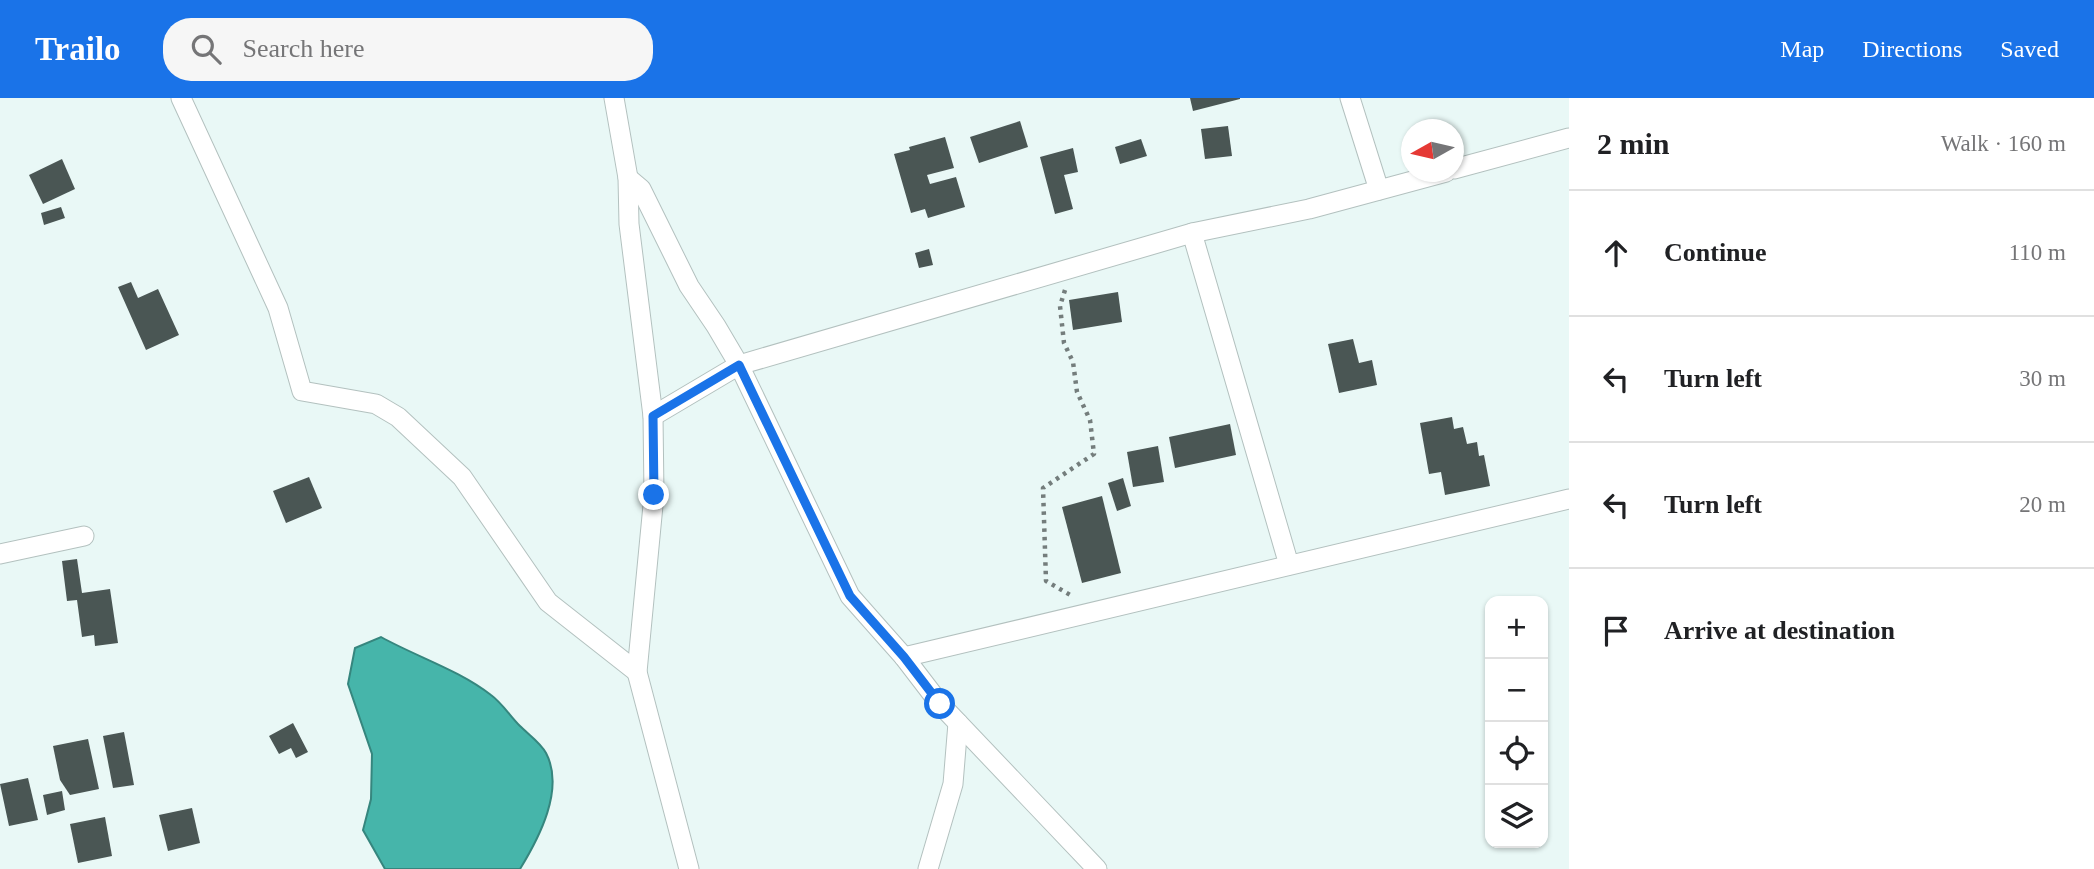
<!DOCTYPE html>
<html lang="en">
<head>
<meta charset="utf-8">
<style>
  :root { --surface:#fff; --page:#f6f6f6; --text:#202124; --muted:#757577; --line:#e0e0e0; --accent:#1a73e8 }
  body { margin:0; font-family:"Times New Roman",serif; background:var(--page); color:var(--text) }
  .controls { position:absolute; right:21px; bottom:21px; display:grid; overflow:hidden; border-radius:14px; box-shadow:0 2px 5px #0004 }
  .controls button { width:63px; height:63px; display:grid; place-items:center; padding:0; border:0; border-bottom:2px solid var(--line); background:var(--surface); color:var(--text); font:35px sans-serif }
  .compass { position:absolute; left:1401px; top:21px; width:63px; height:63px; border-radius:50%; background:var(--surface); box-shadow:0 2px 5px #0004; rotate:262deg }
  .stop { position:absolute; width:21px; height:21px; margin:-16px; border:5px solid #1a73e8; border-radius:50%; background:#fff }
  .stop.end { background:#1a73e8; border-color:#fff; box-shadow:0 2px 7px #0008 }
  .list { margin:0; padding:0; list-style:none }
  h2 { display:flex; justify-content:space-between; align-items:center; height:91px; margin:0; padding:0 28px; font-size:30px }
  h2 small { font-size:23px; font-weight:400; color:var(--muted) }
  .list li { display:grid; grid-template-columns:46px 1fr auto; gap:21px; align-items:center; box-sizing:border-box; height:126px; padding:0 28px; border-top:2px solid var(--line) }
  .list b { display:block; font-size:26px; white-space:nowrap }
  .list em { font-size:23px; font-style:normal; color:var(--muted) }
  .icon { flex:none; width:38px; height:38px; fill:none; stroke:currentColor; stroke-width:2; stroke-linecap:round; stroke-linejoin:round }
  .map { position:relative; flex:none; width:1569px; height:771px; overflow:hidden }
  header { display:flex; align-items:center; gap:42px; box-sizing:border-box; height:98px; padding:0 35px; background:var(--accent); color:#fff }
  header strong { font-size:33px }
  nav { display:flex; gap:38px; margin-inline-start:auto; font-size:24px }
  .search { width:490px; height:63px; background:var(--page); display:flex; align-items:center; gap:18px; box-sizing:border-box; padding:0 24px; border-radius:28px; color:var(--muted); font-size:26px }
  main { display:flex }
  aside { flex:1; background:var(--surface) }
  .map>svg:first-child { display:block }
  .water { fill:#46b5aa; stroke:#36867e; stroke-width:2 }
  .building { fill:#4a5654 }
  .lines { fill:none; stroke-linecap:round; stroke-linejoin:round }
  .street-casing { stroke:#b3c1bf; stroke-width:21 }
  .path { stroke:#747d7c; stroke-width:4.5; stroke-dasharray:3.5 5; stroke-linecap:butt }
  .street { stroke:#fff; stroke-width:19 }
  .route { stroke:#1a73e8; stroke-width:9 }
</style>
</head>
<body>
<header>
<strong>Trailo</strong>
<div class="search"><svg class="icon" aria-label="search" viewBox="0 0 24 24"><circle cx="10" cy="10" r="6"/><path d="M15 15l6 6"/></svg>Search here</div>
<nav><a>Map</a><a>Directions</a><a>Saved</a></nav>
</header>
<main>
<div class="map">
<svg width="1569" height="771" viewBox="0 0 1569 771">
  <rect width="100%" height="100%" fill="#e9f8f6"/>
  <!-- water -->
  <path class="water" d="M381,539C417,559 459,572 491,597C502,605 510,618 520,628C528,636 541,645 546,655C565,691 539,740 520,771H385L363,732L371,701L372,656L348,586L355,550Z"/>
  <!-- building -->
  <g class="building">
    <polygon points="1190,0 1240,0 1240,1 1193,13"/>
    <polygon points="1020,23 1028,49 979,65 970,39"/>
    <polygon points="1228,28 1232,58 1205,61 1201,31"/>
    <polygon points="945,39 954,70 927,77 930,86 956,79 965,109 928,120 925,111 911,115 894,56 910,52 909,49"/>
    <polygon points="1141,41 1147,58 1120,66 1115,49"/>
    <polygon points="1073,50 1078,74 1064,77 1073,111 1055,116 1040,59"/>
    <polygon points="62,61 75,91 43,106 29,77"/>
    <polygon points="61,109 65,120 44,127 41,115"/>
    <polygon points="929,151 933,167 919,170 915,155"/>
    <polygon points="131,184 138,200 158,191 179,237 146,252 118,189"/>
    <polygon points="1118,194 1122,224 1073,232 1069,202"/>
    <polygon points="1353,241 1359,265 1372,262 1377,287 1339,295 1328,246"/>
    <polygon points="1452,319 1454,331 1463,329 1467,346 1477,344 1479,358 1484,357 1490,388 1445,397 1441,374 1429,376 1420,325"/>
    <polygon points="1230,326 1236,357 1175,370 1169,339"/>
    <polygon points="1158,348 1164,384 1133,389 1127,354"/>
    <polygon points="309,379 322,410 286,425 273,393"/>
    <polygon points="1123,380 1131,408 1117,413 1108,385"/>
    <polygon points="1102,398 1121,475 1082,485 1062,409"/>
    <polygon points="77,461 82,495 110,491 118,545 95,548 94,537 82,539 77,502 67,503 62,463"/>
    <polygon points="293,625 308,654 296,660 291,650 279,656 269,638"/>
    <polygon points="124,634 134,687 113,690 103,638"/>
    <polygon points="88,641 99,691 70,697 60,682 53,648"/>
    <polygon points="28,680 38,722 9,728 0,686"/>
    <polygon points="62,693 65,712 47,717 43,697"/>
    <polygon points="192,710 200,745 168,753 159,717"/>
    <polygon points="105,719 112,758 78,765 70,726"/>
  </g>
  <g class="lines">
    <!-- street casing -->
    <g class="street-casing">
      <g id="street">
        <polyline points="181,0 278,210 302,293 376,306 398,319 462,379 548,504 637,574"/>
        <polyline points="614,0 628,80 629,126 653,318 654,397 637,574 689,771"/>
        <polyline points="1350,0 1379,92"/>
        <polyline points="1454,71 1569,40"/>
        <polyline points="628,80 641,91 689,188 716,228 739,267 850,498 904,559 940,606 1097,771"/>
        <polyline points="1192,135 1289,467"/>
        <polyline points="653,318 739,267 1192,135 1309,111 1446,74"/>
        <polyline points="0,456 84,438"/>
        <polyline points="904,559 1569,401"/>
        <polyline points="928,771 953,686 958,625"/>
      </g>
    </g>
    <!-- path -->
    <polyline class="path" points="1065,192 1060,208 1064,245 1073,264 1077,294 1090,322 1094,356 1043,390 1046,483 1072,498"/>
    <!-- street -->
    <use href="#street" class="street"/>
  </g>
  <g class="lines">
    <!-- route -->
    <polyline class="route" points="654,397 653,318 739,267 850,498 904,559 940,606"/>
  </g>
</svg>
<div class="controls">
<button>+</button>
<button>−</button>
<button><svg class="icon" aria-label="locate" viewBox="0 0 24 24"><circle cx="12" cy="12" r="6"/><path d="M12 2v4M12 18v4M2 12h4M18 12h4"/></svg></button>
<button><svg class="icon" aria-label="layers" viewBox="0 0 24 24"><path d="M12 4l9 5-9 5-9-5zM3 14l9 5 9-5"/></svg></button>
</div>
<svg class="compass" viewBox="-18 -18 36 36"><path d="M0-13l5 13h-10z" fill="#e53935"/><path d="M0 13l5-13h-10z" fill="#757577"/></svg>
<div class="stop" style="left:940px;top:606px"></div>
<div class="stop end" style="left:654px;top:397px"></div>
</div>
<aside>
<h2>2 min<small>Walk · 160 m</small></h2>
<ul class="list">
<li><svg class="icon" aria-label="ahead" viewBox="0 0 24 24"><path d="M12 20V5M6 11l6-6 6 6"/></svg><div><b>Continue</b></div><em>110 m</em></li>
<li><svg class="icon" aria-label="left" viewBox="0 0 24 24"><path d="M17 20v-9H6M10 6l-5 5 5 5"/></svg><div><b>Turn left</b></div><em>30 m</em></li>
<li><svg class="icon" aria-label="left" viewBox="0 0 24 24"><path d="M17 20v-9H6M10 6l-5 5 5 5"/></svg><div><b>Turn left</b></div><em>20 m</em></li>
<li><svg class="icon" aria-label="arrive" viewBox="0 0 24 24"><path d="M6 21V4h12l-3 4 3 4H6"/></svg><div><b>Arrive at destination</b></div></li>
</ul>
</aside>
</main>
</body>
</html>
